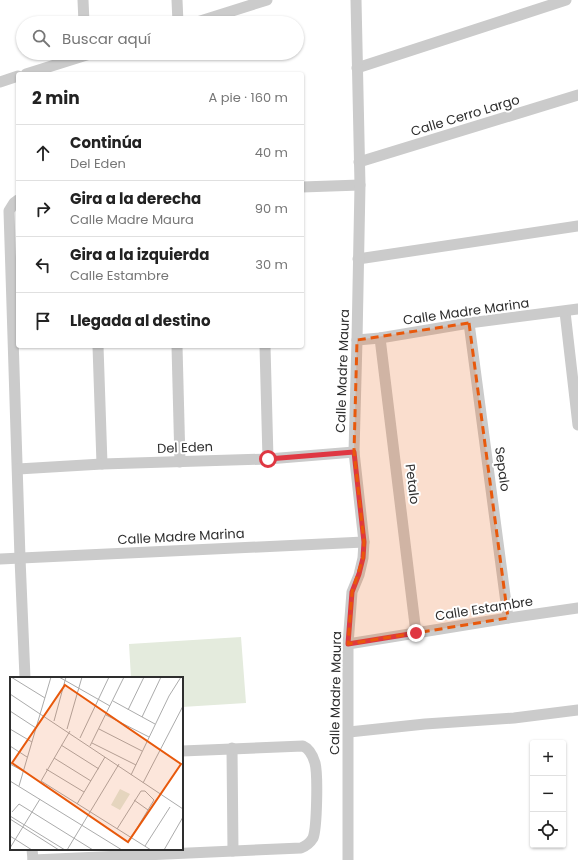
<!DOCTYPE html>
<html lang="es">
<head>
<meta charset="utf-8">
<style>
  :root { --surface:#fff; --page:#f6f6f6; --text:#222; --muted:#767676; --line:#e0e0e0 }
  body { margin:0; font-family:Poppins,sans-serif; background:var(--page); color:var(--text) }
  .controls { position:absolute; right:12px; bottom:12px; display:grid; overflow:hidden; border-radius:4px; box-shadow:0 1px 3px #0004 }
  .controls button { width:36px; height:36px; display:grid; place-items:center; padding:0; border:0; border-bottom:1px solid var(--line); background:var(--surface); color:var(--text); font:20px sans-serif }
  .stop { position:absolute; width:12px; height:12px; margin:-9px; border:3px solid #df3742; border-radius:50%; background:#fff }
  .stop.end { background:#df3742; border-color:#fff; box-shadow:0 1px 4px #0008 }
  .list { margin:0; padding:0; list-style:none }
  h2 { display:flex; justify-content:space-between; align-items:center; height:52px; margin:0; padding:0 16px; font-size:17px }
  h2 small { font-size:13px; font-weight:400; color:var(--muted) }
  .list li { display:grid; grid-template-columns:26px 1fr auto; gap:12px; align-items:center; box-sizing:border-box; height:56px; padding:0 16px; border-top:1px solid var(--line) }
  .list b { display:block; font-size:15px; white-space:nowrap }
  .list p { margin:0; font-size:13px; white-space:nowrap; color:var(--muted) }
  .list em { font-size:13px; font-style:normal; color:var(--muted) }
  .icon { flex:none; width:22px; height:22px; fill:none; stroke:currentColor; stroke-width:2; stroke-linecap:round; stroke-linejoin:round }
  .map { position:relative; flex:none; width:578px; height:860px; overflow:hidden }
  .search { position:absolute; background:var(--surface); box-shadow:0 1px 3px #0004; left:16px; top:16px; width:288px; height:44px; display:flex; align-items:center; gap:10px; box-sizing:border-box; padding:0 14px; border-radius:22px; color:var(--muted); font-size:15px }
  .panel { position:absolute; background:var(--surface); box-shadow:0 1px 3px #0004; left:16px; top:72px; width:288px; height:276px; border-radius:4px }
  .map>svg:first-child { display:block }
  .garden { fill:#e4ebdd }
  .lines { fill:none; stroke-linecap:round; stroke-linejoin:round }
  .minor { stroke:#cbcbcb; stroke-width:11 }
  .route { stroke:#df3742; stroke-width:5 }
  .marked { fill:#e8590c; fill-opacity:0.2; stroke:#e8590c; stroke-width:3; stroke-dasharray:8 5; stroke-linejoin:round }
  .labels { text-anchor:middle; stroke-width:4; stroke-linejoin:round; paint-order:stroke }
  .street-label { font-size:13px; fill:#2e2e2e; stroke:#fff }
  .inset-road { fill:none; stroke:#ababab; stroke-width:1 }
  .view { fill:#e8590c; fill-opacity:0.15; stroke:#e8590c; stroke-width:2 }
  .inset-edge { fill:none; stroke:#2e2e2e; stroke-width:2 }
</style>
</head>
<body>
<div class="map">
<svg width="578" height="860" viewBox="0 0 578 860">
  <rect width="100%" height="100%" fill="#fff"/>
  <!-- garden -->
  <polygon class="garden" points="241,637 246,703 182,707 182,678 131,678 129,644"/>
  <g class="lines">
    <!-- minor -->
    <g class="minor">
      <polyline points="83,0 84,23"/>
      <polyline points="177,0 178,23"/>
      <polyline points="194,23 267,0"/>
      <polyline points="357,68 566,0"/>
      <polyline points="26,74 93,53"/>
      <polyline points="0,82 18,76"/>
      <polyline points="359,162 578,95"/>
      <polyline points="302,187 360,185"/>
      <polyline points="18,200 14,203 9,211 20,558 25,678"/>
      <polyline points="358,259 578,226"/>
      <polyline points="565,312 578,425"/>
      <polyline points="469,323 508,618"/>
      <polyline points="380,338 416,633"/>
      <polyline points="357,340 380,338 469,323 578,309"/>
      <polyline points="98,346 102,464"/>
      <polyline points="177,346 180,462"/>
      <polyline points="265,346 268,459"/>
      <polyline points="18,469 102,464 268,459 354,452"/>
      <polyline points="0,559 364,542"/>
      <polyline points="348,644 508,618 578,608"/>
      <polyline points="349,732 425,724 514,718 578,710"/>
      <polyline points="232,748 233,851"/>
      <polyline points="32,849 33,860"/>
      <path d="M33,860L301,848C306,846 310,843 313,838C317,828 318,774 315,763C313,756 310,749 303,746L182,751"/>
      <polyline points="348,860 348,644 352,592 359,575 363,558 364,542 354,452 357,340 360,185 356,0"/>
    </g>
  </g>
  <g class="lines">
    <!-- route -->
    <polyline class="route" points="268,459 354,452 364,542 363,558 359,574 352,592 348,644 416,633"/>
  </g>
  <!-- marked area -->
  <path class="marked" d="M469,323L508,618L348,644L352,592L363,558L364,542L354,452L357,340Z"/>
  <g class="labels">
    <!-- street labels -->
    <g class="street-label">
      <text transform="translate(465 115) rotate(-17)" y="5">Calle Cerro Largo</text>
      <text transform="translate(466 311) rotate(-8)" y="5">Calle Madre Marina</text>
      <text transform="translate(342 371) rotate(-88)" y="5">Calle Madre Maura</text>
      <text transform="translate(185 447) rotate(-2)" y="5">Del Eden</text>
      <text transform="translate(503 469) rotate(82)" y="5">Sepalo</text>
      <text transform="translate(413 484) rotate(83)" y="5">Petalo</text>
      <text transform="translate(181 536) rotate(-3)" y="5">Calle Madre Marina</text>
      <text transform="translate(484 608) rotate(-9)" y="5">Calle Estambre</text>
      <text transform="translate(335 693) rotate(-89)" y="5">Calle Madre Maura</text>
    </g>
  </g>
  <!-- overview -->
  <g transform="translate(10 677)">
    <rect width="173" height="173" fill="#fff"/>
    <path d="M110,112L120,117L110,133L101,128Z" fill="#e4ebdd"/>
    <path class="inset-road" d="M1,0L35,21M49,0L100,29M0,17L173,132M103,24L145,47M118,33L134,0M0,34L26,51M96,38L139,60M132,40L151,0M44,44L56,0M0,52L22,65M57,52L72,0M89,52L132,74M60,54L31,104L141,173M70,61L99,0M82,66L126,88M51,68L89,92M0,69L17,80M80,69L114,0M44,81L81,104M0,87L13,94M36,92L74,115M121,98L159,19L171,0M0,104L112,173M133,106L173,29M9,109L41,0M124,123L138,133M67,127L95,80M2,135L9,127L83,173M0,139L55,173M0,142L49,173M107,152L131,114H135L144,123L121,161M0,159L22,173M135,169L160,130M0,171L30,122M57,173L109,87M154,173L173,140"/>
    <path class="view" d="M55,8L171,87L118,165L2,86Z"/>
    <rect width="173" height="173" class="inset-edge"/>
  </g>
</svg>
<div class="controls">
<button>+</button>
<button>−</button>
<button><svg class="icon" aria-label="locate" viewBox="0 0 24 24"><circle cx="12" cy="12" r="6"/><path d="M12 2v4M12 18v4M2 12h4M18 12h4"/></svg></button>
</div>
<div class="stop" style="left:268px;top:459px"></div>
<div class="stop end" style="left:416px;top:633px"></div>
<div class="search"><svg class="icon" aria-label="search" viewBox="0 0 24 24"><circle cx="10" cy="10" r="6"/><path d="M15 15l6 6"/></svg>Buscar aquí</div>
<section class="panel">
<h2>2 min<small>A pie · 160 m</small></h2>
<ul class="list">
<li><svg class="icon" aria-label="ahead" viewBox="0 0 24 24"><path d="M12 20V5M6 11l6-6 6 6"/></svg><div><b>Continúa</b><p>Del Eden</p></div><em>40 m</em></li>
<li><svg class="icon" aria-label="right" viewBox="0 0 24 24"><path d="M7 20v-9h11M14 6l5 5-5 5"/></svg><div><b>Gira a la derecha</b><p>Calle Madre Maura</p></div><em>90 m</em></li>
<li><svg class="icon" aria-label="left" viewBox="0 0 24 24"><path d="M17 20v-9H6M10 6l-5 5 5 5"/></svg><div><b>Gira a la izquierda</b><p>Calle Estambre</p></div><em>30 m</em></li>
<li><svg class="icon" aria-label="arrive" viewBox="0 0 24 24"><path d="M6 21V4h12l-3 4 3 4H6"/></svg><div><b>Llegada al destino</b></div></li>
</ul>
</section>
</div>
</body>
</html>
